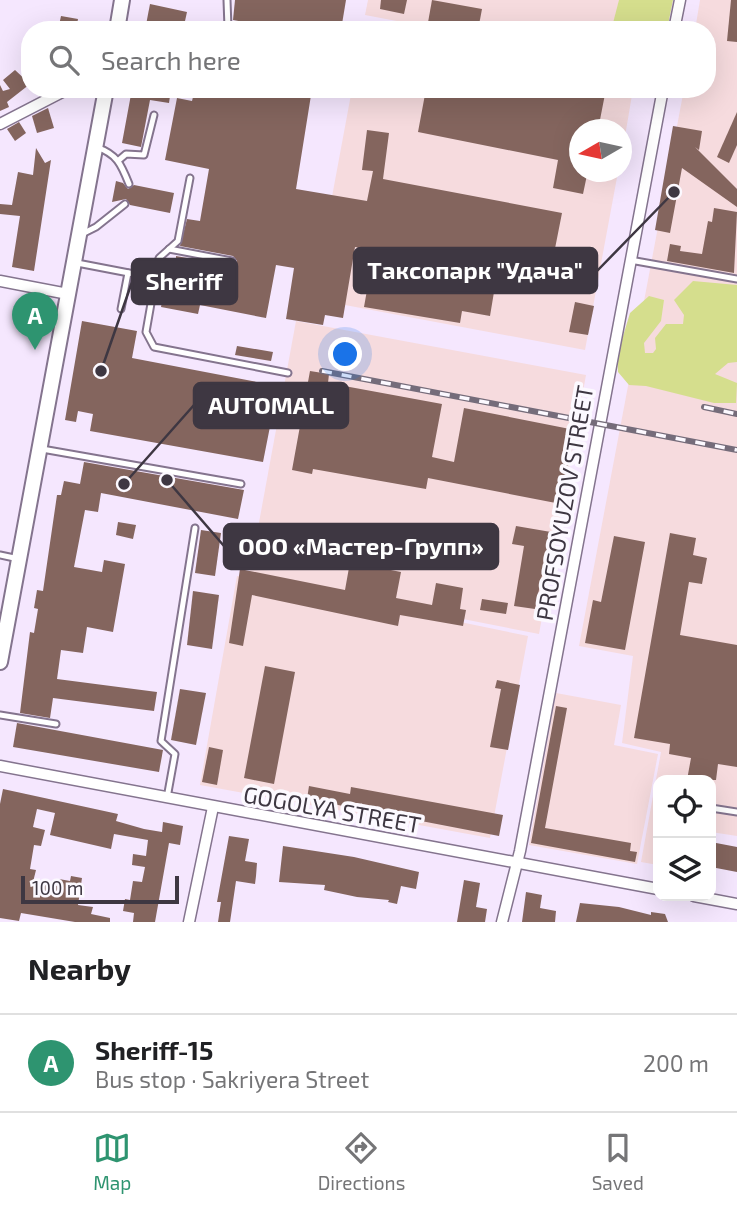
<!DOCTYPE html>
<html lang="en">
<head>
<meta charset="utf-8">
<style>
  :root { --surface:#fff; --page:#f2f2f2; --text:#202124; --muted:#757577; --line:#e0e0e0; --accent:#2e9470 }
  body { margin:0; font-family:"Exo 2",sans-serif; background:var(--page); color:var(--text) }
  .controls { position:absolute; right:21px; bottom:21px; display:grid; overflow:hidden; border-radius:14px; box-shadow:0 7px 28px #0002 }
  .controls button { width:63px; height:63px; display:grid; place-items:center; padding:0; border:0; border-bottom:2px solid var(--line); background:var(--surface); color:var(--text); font:35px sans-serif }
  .compass { position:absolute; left:569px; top:119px; width:63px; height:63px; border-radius:50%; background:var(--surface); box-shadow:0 7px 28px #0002; rotate:261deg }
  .scale { position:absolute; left:21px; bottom:18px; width:158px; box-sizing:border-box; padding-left:7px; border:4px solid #3e3742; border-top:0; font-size:19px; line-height:24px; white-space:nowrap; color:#3e3742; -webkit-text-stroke:5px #fcf9ff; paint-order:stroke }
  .you { position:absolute; left:346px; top:355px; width:24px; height:24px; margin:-18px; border:5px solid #fff; border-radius:50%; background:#1a73e8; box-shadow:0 0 0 10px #1a73e833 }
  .badge { display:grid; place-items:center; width:46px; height:46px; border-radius:50%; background:var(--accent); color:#fff; font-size:23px; font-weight:700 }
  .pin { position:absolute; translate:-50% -58px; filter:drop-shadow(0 2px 4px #0008) }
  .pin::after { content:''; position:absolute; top:37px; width:24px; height:21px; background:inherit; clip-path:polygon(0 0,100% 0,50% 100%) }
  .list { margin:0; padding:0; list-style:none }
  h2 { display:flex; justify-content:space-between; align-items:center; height:91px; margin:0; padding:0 28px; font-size:30px }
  h2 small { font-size:23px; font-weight:400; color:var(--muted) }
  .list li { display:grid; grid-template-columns:46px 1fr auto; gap:21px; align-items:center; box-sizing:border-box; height:98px; padding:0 28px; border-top:2px solid var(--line) }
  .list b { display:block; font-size:26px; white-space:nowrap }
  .list p { margin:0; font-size:23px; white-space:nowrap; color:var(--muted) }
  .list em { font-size:23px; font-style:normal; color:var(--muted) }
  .icon { flex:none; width:38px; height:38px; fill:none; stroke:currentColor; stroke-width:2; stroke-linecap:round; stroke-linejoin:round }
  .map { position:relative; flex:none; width:737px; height:922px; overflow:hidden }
  .search { position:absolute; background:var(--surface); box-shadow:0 7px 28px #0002; left:21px; right:21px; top:21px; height:77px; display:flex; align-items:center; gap:18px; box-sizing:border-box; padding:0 24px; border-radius:28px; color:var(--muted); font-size:26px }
  .sheet { height:189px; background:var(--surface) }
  nav { display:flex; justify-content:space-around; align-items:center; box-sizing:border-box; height:98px; border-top:2px solid var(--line); background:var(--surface); font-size:19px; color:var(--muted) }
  nav a { display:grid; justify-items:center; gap:4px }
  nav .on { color:var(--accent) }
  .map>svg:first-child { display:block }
  .industrial { fill:#f6dbde }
  .green { fill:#d5de8d }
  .building { fill:#84655e }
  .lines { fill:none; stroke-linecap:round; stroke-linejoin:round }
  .lane-casing { stroke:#84748e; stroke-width:9 }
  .street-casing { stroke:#84748e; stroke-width:13 }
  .secondary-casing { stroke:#84748e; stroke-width:18 }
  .lane { stroke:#fff; stroke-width:5 }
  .street { stroke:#fff; stroke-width:10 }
  .secondary { stroke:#fff; stroke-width:14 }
  .rail-casing { stroke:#756c7a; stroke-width:6 }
  .rail { stroke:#fcf9ff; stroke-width:3.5; stroke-dasharray:10; stroke-linecap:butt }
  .labels { text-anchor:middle; stroke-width:7; stroke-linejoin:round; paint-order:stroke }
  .street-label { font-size:23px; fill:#3e3742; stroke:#fcf9ff }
  .leader { fill:none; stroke:#3e3742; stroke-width:2.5 }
  .callout-dot { fill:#3e3742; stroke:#fcf9ff; stroke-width:2.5 }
  .callout { fill:#3e3742; stroke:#3e3742; stroke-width:2.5 }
  .callout-label { font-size:24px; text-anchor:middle; font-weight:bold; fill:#fff }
</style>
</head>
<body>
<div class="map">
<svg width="737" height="922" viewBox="0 0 737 922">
  <rect width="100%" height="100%" fill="#f5e7fe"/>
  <!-- industrial -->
  <g class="industrial">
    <polygon points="368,0 664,0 658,30 444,30 365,15"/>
    <polygon points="700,0 737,0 737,836 711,832 711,780 658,780 658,865 641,862 661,752 622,743 633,656 579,646 684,89 707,89 707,30 695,30"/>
    <polygon points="352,89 633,89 622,154 622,130 580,130 580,172 618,172 585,350 313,299"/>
    <polygon points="296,321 586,375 539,634 249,577"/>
    <polygon points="237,576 528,636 490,838 200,785"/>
    <polygon points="556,693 621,705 614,745 658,754 637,864 529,845"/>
  </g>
  <!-- green -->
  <g class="green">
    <polygon points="619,0 673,0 667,30 615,30 613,23"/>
    <polygon points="693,281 737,285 737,362 728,363 715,374 737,383 736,403 714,403 646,386 629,385 618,372 617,356 630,313 649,296 664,300 661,321 644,343 645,353 653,353 656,349 655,338 666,324 683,324 684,315 674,300"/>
  </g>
  <!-- building -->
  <g class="building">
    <polygon points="235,0 346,0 341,30 288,30 233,20"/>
    <polygon points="381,0 407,0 404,14 380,9"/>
    <polygon points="432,0 482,9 478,30 427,28"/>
    <polygon points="731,0 737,0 737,42 727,41"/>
    <polygon points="150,4 187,12 183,30 145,30"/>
    <polygon points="61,16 78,19 76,30 58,30"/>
    <polygon points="15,70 30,84 7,102 9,107 0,111 0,85 3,91 10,89 3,80"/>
    <polygon points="132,89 171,89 169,103 150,100 141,147 122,143"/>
    <polygon points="195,89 312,89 296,189 367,201 373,171 362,170 367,130 389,133 383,179 562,213 548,284 497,274 490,316 462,311 460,323 364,307 374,251 355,247 343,318 325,315 323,325 286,319 294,268 276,265 266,318 200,305 198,314 161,307 170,259 176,260 176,256 232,266 237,261 233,256 180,246 187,219 200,221 209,169 165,160 177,98 192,101"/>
    <polygon points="426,89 606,89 598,130 579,130 579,173 587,175 583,194 553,188 558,160 418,132"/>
    <polygon points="48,108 54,128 37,133 32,116"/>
    <polygon points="737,112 737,145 729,163 717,157"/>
    <polygon points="19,122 26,133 15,141 7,129"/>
    <polygon points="673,126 702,131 699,150 695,147 737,189 737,207 682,168 670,233 655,230"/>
    <polygon points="36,148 45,163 51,160 34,271 12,267 20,216 0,214 0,204 12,205 18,172 33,175"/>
    <polygon points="116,181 123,183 128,189 134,185 174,193 170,213 130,205 126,199 112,202"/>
    <polygon points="714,208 737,212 734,273 667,261 670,244 681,246 680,251 702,254 708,221 712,222"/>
    <polygon points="575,302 594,306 588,335 569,332"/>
    <polygon points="82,321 137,331 132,358 278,386 263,462 90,431 93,414 78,411 76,422 65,420"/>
    <polygon points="237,346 273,352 271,361 235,355"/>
    <polygon points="310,371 329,374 328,383 442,404 432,457 454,462 464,408 575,430 561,504 428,478 426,489 313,469 312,474 292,470"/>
    <polygon points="84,462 244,490 238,519 101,493 98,512 85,510 74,567 102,572 104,560 125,564 113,632 87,627 83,653 61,650 57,679 157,692 154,711 53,698 50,718 20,713 30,632 34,633 38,609 34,608 37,590 43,591 57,495 61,495 64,481 80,484"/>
    <polygon points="118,522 136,525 133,539 116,535"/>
    <polygon points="516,526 551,532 535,609 514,606 524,546 512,544"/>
    <polygon points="201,530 221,533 215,576 195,573"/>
    <polygon points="670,533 696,538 693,555 707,558 702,584 689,582 680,635 737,645 737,767 718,764 716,780 687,780 691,758 669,754 670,744 634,738"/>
    <polygon points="614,536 645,542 625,650 585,643 593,600 601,602"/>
    <polygon points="350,562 401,572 396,598 432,605 436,583 463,588 460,609 466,610 463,626 400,615 398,626 252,595 243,646 229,643 240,569 345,590"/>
    <polygon points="193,591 219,595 212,649 187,645"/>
    <polygon points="482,599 508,603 506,614 480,610"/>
    <polygon points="265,666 295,672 274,784 244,778"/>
    <polygon points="497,680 520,685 508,750 490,747 501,689 495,688"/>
    <polygon points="180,689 206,693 196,745 171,740"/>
    <polygon points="556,706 567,708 545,828 631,843 630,851 637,852 635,862 531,843"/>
    <polygon points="17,723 163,750 159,772 13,747"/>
    <polygon points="209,747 223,750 217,785 202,782"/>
    <polygon points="309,786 350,794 351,787 503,815 499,836 307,799"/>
    <polygon points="3,789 118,814 116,821 144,829 162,832 163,822 183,826 180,845 169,843 155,922 133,922 134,913 123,911 125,899 130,900 133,881 142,882 145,867 132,865 133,854 146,856 148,840 114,834 111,849 50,835 55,813 37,809 33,827 45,830 41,846 34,845 30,869 36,870 33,882 58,886 59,879 70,881 71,876 82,878 78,905 93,907 91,914 110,918 110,922 75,922 21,913 19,921 0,918 0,804"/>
    <polygon points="229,836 249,839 245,861 257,863 256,876 255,884 236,881 230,922 218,922 221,902 217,902"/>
    <polygon points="711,842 737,847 737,872 711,867"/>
    <polygon points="283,846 354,857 419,872 416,889 401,886 397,904 388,902 389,900 357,897 324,890 325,885 279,882"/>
    <polygon points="464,880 480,883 476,907 487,909 485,922 457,922"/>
    <polygon points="526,892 542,895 540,908 556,911 555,922 522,922"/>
    <polygon points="580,903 619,907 651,915 651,912 665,914 668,922 576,922"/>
  </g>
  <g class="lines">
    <!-- lane casing -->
    <g class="lane-casing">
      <g id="lane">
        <polyline points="227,0 228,28 231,30"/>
        <path d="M96,147C117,154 121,164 129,184"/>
        <polyline points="119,160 126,154 144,155 154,115"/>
        <polyline points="190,178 178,241 159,258 146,332 154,347 288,373"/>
        <polyline points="82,234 96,227 125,204"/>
        <polyline points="169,249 232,261"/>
        <polyline points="630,260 737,279"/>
        <polyline points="77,263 155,278"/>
        <polyline points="121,309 128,273"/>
        <polyline points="42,449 241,484"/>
        <polyline points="0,555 19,559"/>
        <polyline points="0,715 56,724"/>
        <polyline points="167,798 175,754 161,741 195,528"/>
        <polyline points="711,808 737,812"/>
      </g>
    </g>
    <!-- street casing -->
    <g class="street-casing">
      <g id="street">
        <polyline points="674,30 680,0"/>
        <polyline points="0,124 68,89"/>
        <polyline points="0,281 68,294"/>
        <polyline points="0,766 658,889"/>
        <polyline points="694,896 737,904"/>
        <polyline points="189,922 213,807"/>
        <polyline points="502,922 520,851 663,89"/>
      </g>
    </g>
    <!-- secondary casing -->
    <g class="secondary-casing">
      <g id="secondary">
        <polyline points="117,30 122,0"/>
        <polyline points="0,662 106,89"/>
      </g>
    </g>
    <!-- lane -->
    <use href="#lane" class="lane"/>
    <!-- street -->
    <use href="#street" class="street"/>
    <!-- secondary -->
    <use href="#secondary" class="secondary"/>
    <!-- rail casing -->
    <g class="rail-casing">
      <g id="rail">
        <polyline points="322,371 737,450"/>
        <polyline points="704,407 737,414"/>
      </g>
    </g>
    <!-- rail -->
    <use href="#rail" class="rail"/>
  </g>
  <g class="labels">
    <!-- street labels -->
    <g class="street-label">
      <text transform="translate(565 503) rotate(-80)" y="8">PROFSOYUZOV STREET</text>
      <text transform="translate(332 810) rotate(10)" y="8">GOGOLYA STREET</text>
    </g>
  </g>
  <!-- callouts -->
  <path class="leader" d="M674 192L597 271M101 371L132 282M124 484L194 405M167 480L224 546"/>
  <g class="callout-dot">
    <circle cx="674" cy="192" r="7"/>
    <circle cx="101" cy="371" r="7"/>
    <circle cx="124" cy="484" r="7"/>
    <circle cx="167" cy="480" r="7"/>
  </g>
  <g class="callout">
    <rect x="354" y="248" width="243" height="45" rx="7"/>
    <rect x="132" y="259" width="105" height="45" rx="7"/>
    <rect x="194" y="383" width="154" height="45" rx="7"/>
    <rect x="224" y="524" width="274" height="45" rx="7"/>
  </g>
  <g class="callout-label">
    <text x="475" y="279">Таксопарк "Удача"</text>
    <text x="184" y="290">Sheriff</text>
    <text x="271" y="414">AUTOMALL</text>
    <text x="361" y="555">ООО «Мастер-Групп»</text>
  </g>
</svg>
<div class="controls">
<button><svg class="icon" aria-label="locate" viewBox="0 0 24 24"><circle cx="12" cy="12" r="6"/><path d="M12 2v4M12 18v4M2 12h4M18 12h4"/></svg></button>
<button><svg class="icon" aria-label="layers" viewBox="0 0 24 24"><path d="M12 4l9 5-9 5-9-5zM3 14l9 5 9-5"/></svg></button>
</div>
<svg class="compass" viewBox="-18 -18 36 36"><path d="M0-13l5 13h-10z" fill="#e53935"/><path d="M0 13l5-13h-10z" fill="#757577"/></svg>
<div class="scale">100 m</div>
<div class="you"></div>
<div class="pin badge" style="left:35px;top:350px">A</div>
<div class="search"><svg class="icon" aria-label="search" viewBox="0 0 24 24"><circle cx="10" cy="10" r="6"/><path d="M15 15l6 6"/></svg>Search here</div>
</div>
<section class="sheet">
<h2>Nearby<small></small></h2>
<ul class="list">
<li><span class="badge">A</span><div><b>Sheriff-15</b><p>Bus stop · Sakriyera Street</p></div><em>200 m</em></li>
</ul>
</section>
<nav>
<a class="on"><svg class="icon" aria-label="map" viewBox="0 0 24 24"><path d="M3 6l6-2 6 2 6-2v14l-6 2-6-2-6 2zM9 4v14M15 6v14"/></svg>Map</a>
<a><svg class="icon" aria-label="directions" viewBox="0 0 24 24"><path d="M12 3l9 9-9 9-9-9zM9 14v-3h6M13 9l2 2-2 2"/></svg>Directions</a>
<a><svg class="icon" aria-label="saved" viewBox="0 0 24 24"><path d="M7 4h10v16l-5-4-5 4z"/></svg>Saved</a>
</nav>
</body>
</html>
